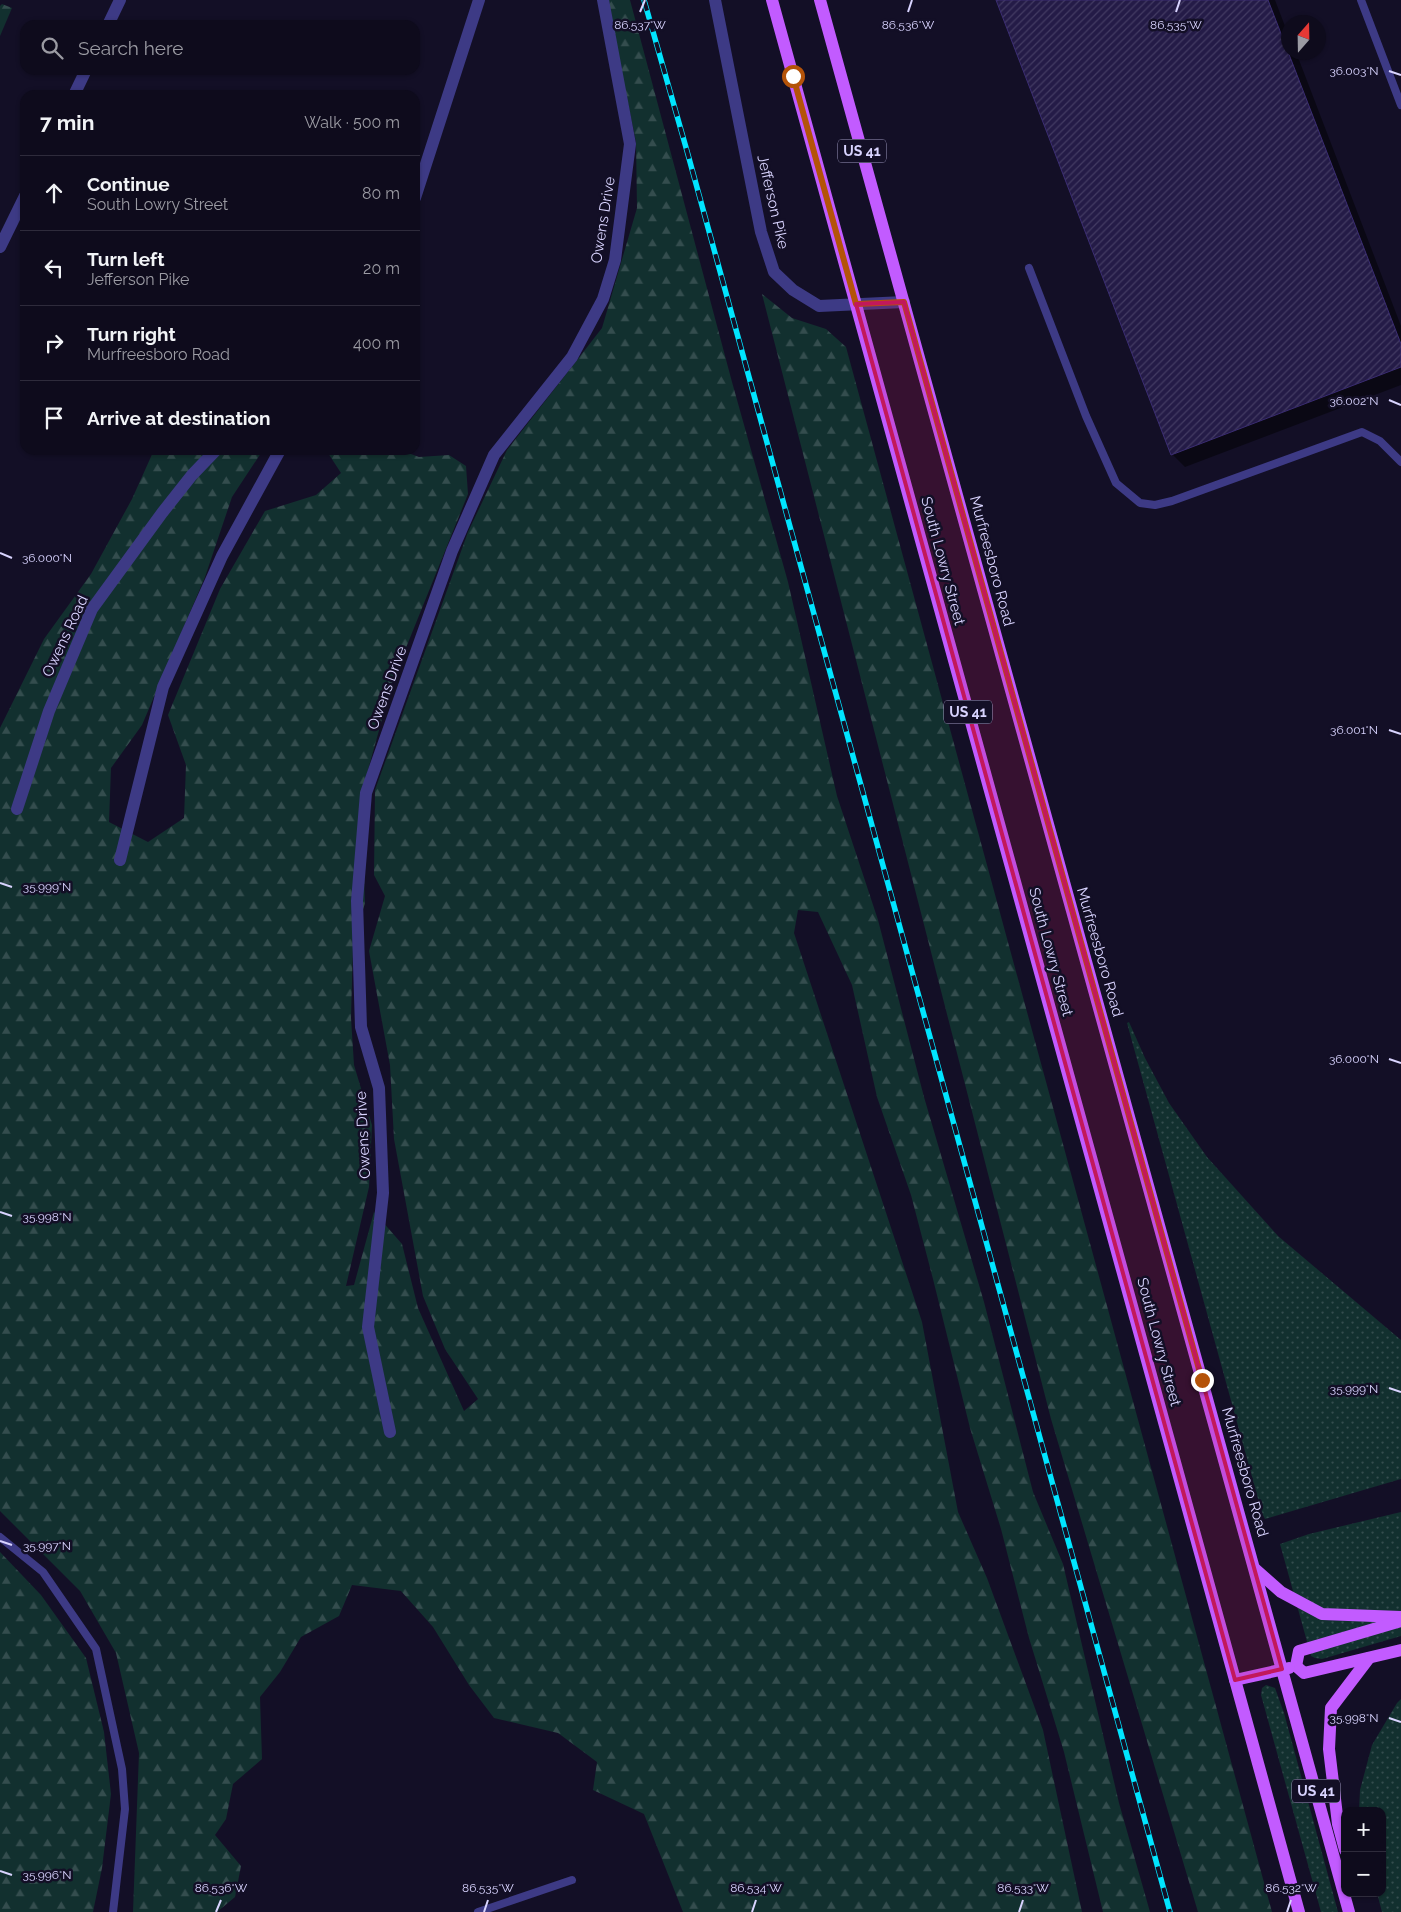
<!DOCTYPE html>
<html lang="en">
<head>
<meta charset="utf-8">
<style>
  :root { --surface:#0e0b1c; --page:#1c1929; --text:#f1f3f6; --muted:#9b9ba3; --line:#2e2b3b }
  body { margin:0; font-family:Raleway,sans-serif; background:var(--page); color:var(--text) }
  .controls { position:absolute; right:15px; bottom:15px; display:grid; overflow:hidden; border-radius:10px; box-shadow:0 1px 4px #0004 }
  .controls button { width:45px; height:45px; display:grid; place-items:center; padding:0; border:0; border-bottom:1px solid var(--line); background:var(--surface); color:var(--text); font:25px sans-serif }
  .compass { position:absolute; left:1281px; top:15px; width:45px; height:45px; border-radius:50%; background:var(--surface); box-shadow:0 1px 4px #0004; rotate:20deg }
  .stop { position:absolute; width:15px; height:15px; margin:-11px; border:4px solid #b45309; border-radius:50%; background:#fff }
  .stop.end { background:#b45309; border-color:#fff; box-shadow:0 1px 5px #0008 }
  .list { margin:0; padding:0; list-style:none }
  h2 { display:flex; justify-content:space-between; align-items:center; height:65px; margin:0; padding:0 20px; font-size:21px }
  h2 small { font-size:16px; font-weight:400; color:var(--muted) }
  .list li { display:grid; grid-template-columns:32px 1fr auto; gap:15px; align-items:center; box-sizing:border-box; height:75px; padding:0 20px; border-top:1px solid var(--line) }
  .list b { display:block; font-size:19px; white-space:nowrap }
  .list p { margin:0; font-size:16px; white-space:nowrap; color:var(--muted) }
  .list em { font-size:16px; font-style:normal; color:var(--muted) }
  .icon { flex:none; width:28px; height:28px; fill:none; stroke:currentColor; stroke-width:2; stroke-linecap:round; stroke-linejoin:round }
  .map { position:relative; flex:none; width:1401px; height:1912px; overflow:hidden }
  .search { position:absolute; background:var(--surface); box-shadow:0 1px 4px #0004; left:20px; top:20px; width:400px; height:55px; display:flex; align-items:center; gap:12px; box-sizing:border-box; padding:0 18px; border-radius:15px; color:var(--muted); font-size:19px }
  .panel { position:absolute; background:var(--surface); box-shadow:0 1px 4px #0004; left:20px; top:90px; width:400px; height:365px; border-radius:15px }
  .map>svg:first-child { display:block }
  .green { fill:url(#green-dots) }
  .forest { fill:url(#forest-firs) }
  .shadow { fill:#0007 }
  .building { fill:url(#building-hatch); stroke:#3b2d73 }
  .lines { fill:none; stroke-linecap:round; stroke-linejoin:round }
  .lane { stroke:#3d3a85; stroke-width:8 }
  .street { stroke:#3d3a85; stroke-width:12 }
  .primary { stroke:#c25bff; stroke-width:12 }
  .rail-casing { stroke:#00e5ff; stroke-width:5.5 }
  .rail { stroke:#130f26; stroke-width:4; stroke-dasharray:11; stroke-linecap:butt }
  .route { stroke:#b45309; stroke-width:6 }
  .marked { fill:#c2185b; fill-opacity:0.2; stroke:#c2185b; stroke-width:4; stroke-linejoin:round }
  .ticks { fill:none; stroke:#d9d4ff; stroke-width:2 }
  .labels { text-anchor:middle; stroke-width:5; stroke-linejoin:round; paint-order:stroke }
  .shield { fill:#130f26; stroke:#9e99be; stroke-width:1 }
  .shield-label { font-size:14px; font-weight:bold; fill:#d9d4ff }
  .street-label { font-size:15px; fill:#d9d4ff; stroke:#130f26 }
  .ticks-label { font-size:12px; text-anchor:middle; fill:#d9d4ff; stroke:#130f26; stroke-width:5; stroke-linejoin:round; paint-order:stroke }
</style>
</head>
<body>
<div class="map">
<svg width="1401" height="1912" viewBox="0 0 1401 1912">
  <defs>
    <pattern id="green-dots" width="8" height="8" patternUnits="userSpaceOnUse" patternTransform="scale(1.25)"><rect width="8" height="8" fill="#12302f"/><path d="M2 2h.1M6 6h.1" fill="none" stroke="#344d4e" stroke-width="1.8" stroke-linecap="round"/></pattern>
    <pattern id="forest-firs" width="22" height="20" patternUnits="userSpaceOnUse" patternTransform="scale(1.25)"><rect width="22" height="20" fill="#12302f"/><path d="M5 1l3.5 6h-7zM16 11l3.5 6h-7z" fill="#344d4e"/></pattern>
    <pattern id="building-hatch" width="6" height="6" patternUnits="userSpaceOnUse" patternTransform="scale(1.25)"><rect width="6" height="6" fill="#241b47"/><path d="M-1 1l2-2M0 6l6-6M5 7l2-2" fill="none" stroke="#433b63"/></pattern>
  </defs>
  <rect width="100%" height="100%" fill="#130f26"/>
  <!-- green -->
  <g class="green">
    <polygon points="1129,1022 1145,1058 1169,1103 1207,1157 1278,1236 1401,1340 1401,1479 1265,1519 1262,1513 1127,1023"/>
    <polygon points="1401,1512 1401,1636 1322,1659 1315,1658 1311,1656 1280,1544 1309,1534"/>
    <polygon points="1266,1685 1275,1688 1284,1713 1338,1912 1321,1912 1261,1695 1262,1688"/>
    <polygon points="1401,1699 1401,1912 1382,1912 1377,1893 1382,1893 1382,1811 1359,1811 1360,1790 1372,1745 1397,1703"/>
  </g>
  <!-- forest -->
  <g class="forest">
    <polygon points="607,0 630,0 732,382 788,582 837,796 878,920 924,1097 984,1302 1033,1492 1063,1564 1119,1803 1150,1912 1103,1912 1064,1752 1029,1638 1001,1529 970,1428 933,1279 911,1195 877,1097 852,985 818,912 798,910 794,933 922,1322 958,1512 987,1578 1043,1730 1082,1912 683,1912 644,1814 593,1790 597,1762 558,1733 494,1718 469,1685 433,1627 401,1591 352,1585 339,1616 301,1637 280,1672 260,1697 262,1759 233,1784 226,1819 215,1835 241,1866 235,1897 217,1912 133,1912 139,1753 116,1653 80,1591 0,1511 0,728 44,639 91,574 132,499 154,450 263,450 232,497 205,577 142,725 111,768 109,822 148,842 184,818 186,765 168,715 220,589 265,511 316,495 341,473 326,450 400,450 419,457 449,455 466,466 468,494 393,680 361,795 365,903 353,943 351,1018 354,1065 372,1125 369,1187 346,1286 354,1285 374,1212 402,1244 418,1308 464,1411 478,1399 445,1349 423,1296 394,1139 390,1065 369,951 385,896 374,875 375,790 468,532 507,450 602,328 637,208 636,142"/>
    <polygon points="2,4 12,8 0,36 0,6"/>
    <polygon points="762,294 792,318 826,329 846,347 1272,1912 1198,1912 1051,1419"/>
    <polygon points="0,1552 41,1595 86,1658 104,1732 111,1794 102,1868 93,1912 0,1912"/>
  </g>
  <!-- shadow -->
  <polygon class="shadow" points="997,0 1275,0 1288,34 1288,52 1296,52 1401,326 1401,385 1185,467 1172,454"/>
  <!-- building -->
  <polygon class="building" points="996,0 1268,0 1401,344 1401,367 1171,455"/>
  <g class="lines">
    <!-- lane -->
    <g class="lane">
      <polyline points="1361,0 1401,105"/>
      <polyline points="1029,268 1086,416 1116,483 1140,503 1155,505 1172,501 1362,432 1380,441 1401,462"/>
      <polyline points="0,1537 43,1572 96,1649 122,1769 125,1809 113,1912"/>
      <polyline points="478,1912 572,1880"/>
    </g>
    <!-- street -->
    <g class="street">
      <polyline points="715,0 761,232 774,272 793,290 819,306 904,302"/>
      <polyline points="108,25 120,0"/>
      <polyline points="74,95 86,70"/>
      <polyline points="415,198 479,0"/>
      <polyline points="0,247 25,196"/>
      <polyline points="17,809 49,711 92,609 162,513 192,475 216,450"/>
      <polyline points="120,860 163,687 222,556 280,450"/>
      <polyline points="390,1432 368,1327 383,1193 379,1088 361,1027 357,901 366,793 452,551 494,455 572,357 603,299 615,260 630,144 603,0"/>
    </g>
    <!-- primary -->
    <g class="primary">
      <polyline points="772,0 1299,1912"/>
      <polyline points="820,0 1349,1912"/>
      <polyline points="1255,1569 1281,1592 1322,1614 1401,1617"/>
      <polyline points="1296,1666 1299,1651 1401,1621"/>
      <polyline points="1296,1666 1304,1673 1401,1650"/>
      <polyline points="1235,1680 1289,1668"/>
      <polyline points="1345,1850 1338,1824 1329,1749 1331,1708 1369,1658"/>
    </g>
    <!-- rail casing -->
    <g class="rail-casing">
      <polyline id="rail" points="644,0 687,151 1170,1912"/>
    </g>
    <!-- rail -->
    <use href="#rail" class="rail"/>
  </g>
  <g class="lines">
    <!-- route -->
    <polyline class="route" points="793,76 856,304 904,302 1202,1380"/>
  </g>
  <!-- marked area -->
  <path class="marked" d="M904,302L1282,1669L1235,1680L856,304Z"/>
  <!-- ticks -->
  <path class="ticks" d="M640,12L645,0M908,12L912,0M1176,12L1180,0M1389,71L1401,75M1389,400L1401,405M0,553L12,558M1389,730L1401,734M0,883L12,887M1389,1059L1401,1063M0,1212L12,1216M1389,1388L1401,1392M0,1541L12,1545M1389,1718L1401,1722M0,1871L12,1875M216,1912L221,1900M484,1912L488,1900M752,1912L756,1900M1019,1912L1023,1900M1287,1912L1291,1900"/>
  <g class="labels">
    <!-- shield labels -->
    <g class="shield">
      <rect x="838" y="139.5" width="48" height="23" rx="4"/>
      <rect x="944" y="700.5" width="48" height="23" rx="4"/>
      <rect x="1292" y="1779.5" width="48" height="23" rx="4"/>
    </g>
    <g class="shield-label">
      <text x="862" y="156">US 41</text>
      <text x="968" y="717">US 41</text>
      <text x="1316" y="1796">US 41</text>
    </g>
    <!-- street labels -->
    <g class="street-label">
      <text transform="translate(773 202) rotate(77)" y="5">Jefferson Pike</text>
      <text transform="translate(603 220) rotate(-81)" y="5">Owens Drive</text>
      <text transform="translate(943 561) rotate(75)" y="5">South Lowry Street</text>
      <text transform="translate(992 561) rotate(75)" y="5">Murfreesboro Road</text>
      <text transform="translate(65 636) rotate(-65)" y="5">Owens Road</text>
      <text transform="translate(387 688) rotate(-70)" y="5">Owens Drive</text>
      <text transform="translate(1051 952) rotate(75)" y="5">South Lowry Street</text>
      <text transform="translate(1100 952) rotate(74)" y="5">Murfreesboro Road</text>
      <text transform="translate(363 1135) rotate(-93)" y="5">Owens Drive</text>
      <text transform="translate(1159 1342) rotate(75)" y="5">South Lowry Street</text>
      <text transform="translate(1245 1472) rotate(74)" y="5">Murfreesboro Road</text>
    </g>
  </g>
  <g class="ticks-label">
    <text x="908" y="29">86.536°W</text>
    <text x="1176" y="29">86.535°W</text>
    <text x="640" y="29">86.537°W</text>
    <text x="1354" y="75">36.003°N</text>
    <text x="1354" y="405">36.002°N</text>
    <text x="47" y="562">36.000°N</text>
    <text x="1354" y="734">36.001°N</text>
    <text x="47" y="891">35.999°N</text>
    <text x="1354" y="1063">36.000°N</text>
    <text x="47" y="1221">35.998°N</text>
    <text x="1354" y="1393">35.999°N</text>
    <text x="47" y="1550">35.997°N</text>
    <text x="1354" y="1722">35.998°N</text>
    <text x="47" y="1879">35.996°N</text>
    <text x="221" y="1892">86.536°W</text>
    <text x="488" y="1892">86.535°W</text>
    <text x="756" y="1892">86.534°W</text>
    <text x="1023" y="1892">86.533°W</text>
    <text x="1291" y="1892">86.532°W</text>
  </g>
</svg>
<div class="controls">
<button>+</button>
<button>−</button>
</div>
<svg class="compass" viewBox="-18 -18 36 36"><path d="M0-13l5 13h-10z" fill="#e53935"/><path d="M0 13l5-13h-10z" fill="#9b9ba3"/></svg>
<div class="stop" style="left:793px;top:76px"></div>
<div class="stop end" style="left:1202px;top:1380px"></div>
<div class="search"><svg class="icon" aria-label="search" viewBox="0 0 24 24"><circle cx="10" cy="10" r="6"/><path d="M15 15l6 6"/></svg>Search here</div>
<section class="panel">
<h2>7 min<small>Walk · 500 m</small></h2>
<ul class="list">
<li><svg class="icon" aria-label="ahead" viewBox="0 0 24 24"><path d="M12 20V5M6 11l6-6 6 6"/></svg><div><b>Continue</b><p>South Lowry Street</p></div><em>80 m</em></li>
<li><svg class="icon" aria-label="left" viewBox="0 0 24 24"><path d="M17 20v-9H6M10 6l-5 5 5 5"/></svg><div><b>Turn left</b><p>Jefferson Pike</p></div><em>20 m</em></li>
<li><svg class="icon" aria-label="right" viewBox="0 0 24 24"><path d="M7 20v-9h11M14 6l5 5-5 5"/></svg><div><b>Turn right</b><p>Murfreesboro Road</p></div><em>400 m</em></li>
<li><svg class="icon" aria-label="arrive" viewBox="0 0 24 24"><path d="M6 21V4h12l-3 4 3 4H6"/></svg><div><b>Arrive at destination</b></div></li>
</ul>
</section>
</div>
</body>
</html>
